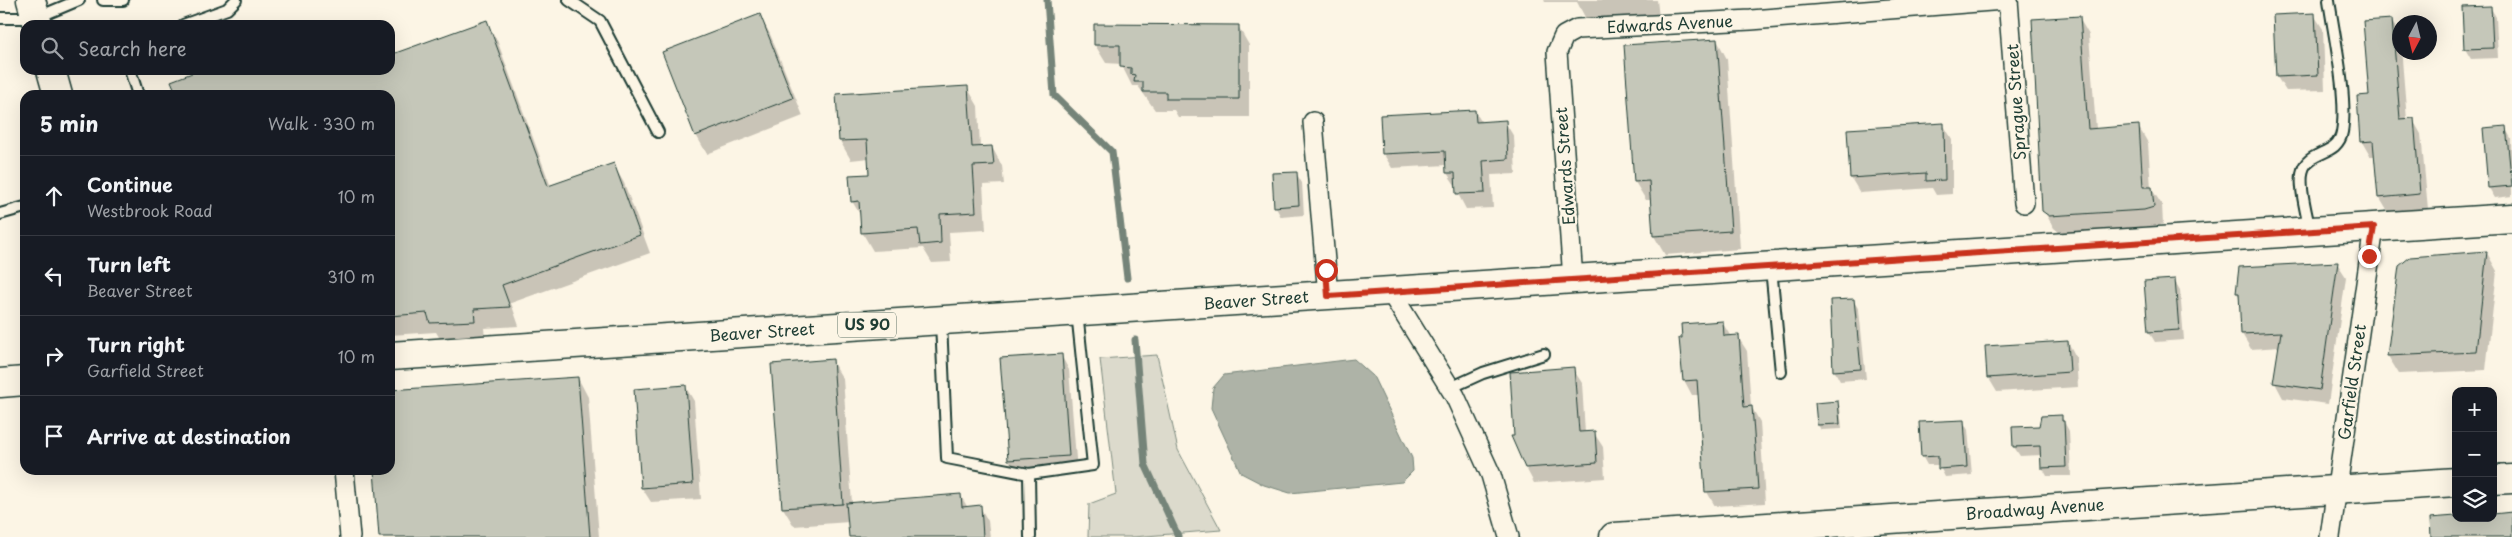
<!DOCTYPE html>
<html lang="en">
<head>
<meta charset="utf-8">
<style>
  :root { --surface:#171b24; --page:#20242c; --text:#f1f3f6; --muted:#9ea1a6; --line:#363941 }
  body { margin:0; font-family:"Playpen Sans",sans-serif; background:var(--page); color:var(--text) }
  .controls { position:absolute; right:15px; bottom:15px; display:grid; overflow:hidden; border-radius:10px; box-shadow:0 5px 20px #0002 }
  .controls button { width:45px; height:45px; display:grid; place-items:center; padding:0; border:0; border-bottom:1px solid var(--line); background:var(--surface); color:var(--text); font:25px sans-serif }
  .compass { position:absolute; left:2392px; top:15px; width:45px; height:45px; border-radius:50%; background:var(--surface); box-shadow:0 5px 20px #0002; rotate:187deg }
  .stop { position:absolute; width:15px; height:15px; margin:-11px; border:4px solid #c8321e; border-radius:50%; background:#fff }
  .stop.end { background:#c8321e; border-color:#fff; box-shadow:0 1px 5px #0008 }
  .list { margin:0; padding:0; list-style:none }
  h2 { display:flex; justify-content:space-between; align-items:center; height:65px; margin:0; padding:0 20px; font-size:21px }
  h2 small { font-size:16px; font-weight:400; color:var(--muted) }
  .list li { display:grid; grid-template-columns:32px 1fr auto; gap:15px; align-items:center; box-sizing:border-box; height:80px; padding:0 20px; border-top:1px solid var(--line) }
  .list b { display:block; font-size:19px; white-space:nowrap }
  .list p { margin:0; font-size:16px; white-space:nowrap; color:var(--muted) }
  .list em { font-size:16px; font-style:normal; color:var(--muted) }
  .icon { flex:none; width:28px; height:28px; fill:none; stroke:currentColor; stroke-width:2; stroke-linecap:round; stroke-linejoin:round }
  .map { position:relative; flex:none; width:2512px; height:537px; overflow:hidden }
  .search { position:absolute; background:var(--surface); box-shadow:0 5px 20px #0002; left:20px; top:20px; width:375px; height:55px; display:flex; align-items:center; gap:12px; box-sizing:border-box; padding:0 18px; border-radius:15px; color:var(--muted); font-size:19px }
  .panel { position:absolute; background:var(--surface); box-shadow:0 5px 20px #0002; left:20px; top:90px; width:375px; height:385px; border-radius:15px }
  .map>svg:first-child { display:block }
  .green { fill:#dcdacc; stroke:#7e8c80 }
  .water { fill:#aeb3a7; stroke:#758479 }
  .shadow { fill:#0003 }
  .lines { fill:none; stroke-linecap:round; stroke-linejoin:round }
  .stream { stroke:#758479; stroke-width:7 }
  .building { fill:#c5c7b9; stroke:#1f3d34 }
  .lane-casing { stroke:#1f3d34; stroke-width:14 }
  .street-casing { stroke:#1f3d34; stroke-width:22 }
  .secondary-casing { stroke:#1f3d34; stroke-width:31 }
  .primary-casing { stroke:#1f3d34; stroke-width:31 }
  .lane { stroke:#fcf5e5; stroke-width:10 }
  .street { stroke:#fcf5e5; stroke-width:19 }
  .secondary { stroke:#fcf5e5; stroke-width:28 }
  .primary { stroke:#fcf5e5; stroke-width:28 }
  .route { stroke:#c8321e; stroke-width:6 }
  .labels { text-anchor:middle; stroke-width:4.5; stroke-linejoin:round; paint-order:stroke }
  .shield { fill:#fcf5e5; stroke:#617469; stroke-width:1 }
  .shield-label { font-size:15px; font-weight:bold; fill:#1f3d34 }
  .street-label { font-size:16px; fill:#1f3d34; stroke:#fcf5e5 }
</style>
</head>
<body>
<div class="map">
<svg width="2512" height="537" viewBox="0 0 2512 537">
  <rect width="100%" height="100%" fill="#fcf5e5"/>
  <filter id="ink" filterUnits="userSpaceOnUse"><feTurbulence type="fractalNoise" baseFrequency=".02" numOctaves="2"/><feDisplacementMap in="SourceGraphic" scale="10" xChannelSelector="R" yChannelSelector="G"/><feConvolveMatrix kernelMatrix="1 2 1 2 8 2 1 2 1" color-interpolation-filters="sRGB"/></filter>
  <g filter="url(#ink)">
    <!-- green -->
    <polygon class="green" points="1157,355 1178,450 1221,530 1133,537 1088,537 1089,504 1116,494 1100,359"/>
    <!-- water -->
    <polygon class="water" points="1354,359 1373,376 1412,458 1413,471 1402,482 1290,493 1264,485 1241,473 1211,408 1213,388 1224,375"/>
    <!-- shadow -->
    <g class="shadow">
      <polygon points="1544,0 1657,0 1659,17 1587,21 1577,2 1545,2"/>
      <polygon points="2490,7 2496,17 2498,58 2471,59 2465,49"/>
      <polygon points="2314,15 2323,29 2325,90 2286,91 2277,77"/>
      <polygon points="760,16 770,34 803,116 707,154 696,135"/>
      <polygon points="2079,18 2089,35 2096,129 2138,126 2148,143 2151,188 2162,205 2163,224 2154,227 2060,233 2054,228 2044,211"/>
      <polygon points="2391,20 2400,35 2407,120 2413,120 2421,134 2428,209 2388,212 2379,197 2376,156 2370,156 2362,142 2371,96"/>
      <polygon points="486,22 497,40 551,187 613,164 624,183 650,253 511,303 519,326 484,328 485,339 442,342 436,332 390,335 390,95 178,95 204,70 335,70 337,76 352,70 390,70 390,56"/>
      <polygon points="1238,26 1249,45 1249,117 1178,117 1174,110 1155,110 1138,86 1132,86 1121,64 1106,63 1095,45"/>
      <polygon points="1717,40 1727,59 1740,249 1665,255 1654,236 1652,200 1646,200 1635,182"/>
      <polygon points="967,87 978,106 980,148 992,147 1002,166 1004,184 983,185 986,230 949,232 951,262 932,263 923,248 873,251 862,232 862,218 852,201 871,175 869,158 851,160 840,141 837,95"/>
      <polygon points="1475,111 1482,123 1505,122 1514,137 1516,174 1491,175 1493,208 1466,209 1458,194 1457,188 1447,173 1447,165 1392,168 1383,153"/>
      <polygon points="1943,124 1952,139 1952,194 1936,195 1932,188 1860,193 1851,178 1848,130"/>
      <polygon points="2505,128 2511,138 2512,196 2495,198 2489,188"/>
      <polygon points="1296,173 1302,183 1304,215 1281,217 1275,206"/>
      <polygon points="2487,253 2497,271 2486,370 2399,374 2388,356"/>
      <polygon points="2337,263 2346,277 2328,404 2283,398 2275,383 2280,347 2251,349 2242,334 2241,299 2237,293"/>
      <polygon points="2174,280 2180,290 2184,340 2155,342 2149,332 2145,283"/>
      <polygon points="1853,300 1859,310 1866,379 1840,381 1834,370"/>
      <polygon points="1722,322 1731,337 1738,337 1747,351 1751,406 1760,422 1765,503 1715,506 1707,492 1700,395 1692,395 1684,380"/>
      <polygon points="2068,342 2076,357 2078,387 1997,392 1988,377"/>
      <polygon points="1061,355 1069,370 1077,471 1017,475 1009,460 1002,359"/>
      <polygon points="832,361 843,379 852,503 961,496 968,508 980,507 988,521 990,537 850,537 849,522 794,526 783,508"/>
      <polygon points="1573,369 1582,383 1585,433 1594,433 1603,447 1605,478 1534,483 1526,468 1516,437"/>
      <polygon points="578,378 588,397 599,537 380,537 376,470 390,470 390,391"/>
      <polygon points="685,386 694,401 701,499 651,502 642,488"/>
      <polygon points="1837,402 1840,407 1842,429 1821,430 1818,425"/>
      <polygon points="2061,416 2069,431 2071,476 2047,476 2042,467 2041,455 2020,456 2014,447 2040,427"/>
      <polygon points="1963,421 1968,430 1972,475 1945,477 1939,465 1927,465 1922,456"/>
      <polygon points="282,470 304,470 283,472"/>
    </g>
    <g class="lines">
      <!-- stream -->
      <g class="stream">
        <polyline points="1047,0 1054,95 1112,152 1127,278"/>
        <polyline points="1135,340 1145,464 1178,536"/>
      </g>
    </g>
    <!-- building -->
    <g class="building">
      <polygon points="2491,6 2493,48 2464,49 2462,7"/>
      <polygon points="2315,13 2318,75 2276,77 2273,15"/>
      <polygon points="760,14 793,98 695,136 662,52"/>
      <polygon points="2080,16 2088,129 2139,125 2143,187 2152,187 2154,207 2144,210 2049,216 2042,211 2032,19"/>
      <polygon points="2392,19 2400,119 2414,118 2420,194 2378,198 2373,141 2360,142 2357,96 2369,95 2363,21"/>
      <polygon points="487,20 548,186 614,163 640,235 502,285 510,307 474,309 475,321 430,323 427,313 390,316 390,95 177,95 171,81 200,70 332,70 334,75 349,70 390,70 390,55"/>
      <polygon points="1094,24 1239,25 1239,99 1166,99 1166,92 1143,92 1143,82 1134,82 1135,75 1131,74 1131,68 1120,67 1120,45 1094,45"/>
      <polygon points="1717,39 1731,231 1653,236 1649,181 1634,182 1624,45"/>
      <polygon points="968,86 972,147 992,146 994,165 973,166 976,212 940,214 941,243 920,245 918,229 861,233 859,201 851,202 849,175 869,174 867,140 839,141 836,94"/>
      <polygon points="1475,110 1476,122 1506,120 1508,159 1483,161 1485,193 1456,194 1455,173 1446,173 1445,151 1382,154 1380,115"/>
      <polygon points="1944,123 1945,180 1926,181 1926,173 1850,178 1847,129"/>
      <polygon points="2506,126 2512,186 2488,188 2483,128"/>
      <polygon points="1297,172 1299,205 1274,207 1272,173"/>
      <polygon points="2487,251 2476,352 2387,356 2399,266 2410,257"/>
      <polygon points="2338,262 2320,390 2273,383 2281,332 2241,334 2239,293 2236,293 2239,267"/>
      <polygon points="2175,279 2179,330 2148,332 2144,281"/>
      <polygon points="1854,299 1861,369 1833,371 1830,300"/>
      <polygon points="1723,321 1724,336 1739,335 1744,407 1752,406 1758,489 1705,492 1697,380 1683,381 1679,338 1682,338 1681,324"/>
      <polygon points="2068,341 2070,372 1987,378 1985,346"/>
      <polygon points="1062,354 1069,456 1008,460 1000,358"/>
      <polygon points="833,359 843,504 782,508 771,364"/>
      <polygon points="1574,367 1579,432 1595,431 1597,463 1525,468 1511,436 1514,436 1510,372"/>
      <polygon points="578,377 590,537 379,537 374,470 390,470 390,390"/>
      <polygon points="686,385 693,484 641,488 634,389"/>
      <polygon points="1838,401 1840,424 1817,425 1815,403"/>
      <polygon points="2062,415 2062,421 2064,421 2066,467 2041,468 2040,446 2013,447 2012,427 2039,426 2041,416"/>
      <polygon points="1964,420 1967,467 1938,469 1938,456 1921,457 1919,422"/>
      <polygon points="961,494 962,507 981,505 983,537 849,537 846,503"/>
      <polygon points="2512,512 2512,537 2431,537 2430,518 2456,516 2456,518 2493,518 2493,514"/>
    </g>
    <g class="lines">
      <!-- lane casing -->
      <g class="lane-casing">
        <g id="lane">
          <polyline points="103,0 123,0"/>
          <polyline points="569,0 600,21 658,132"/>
          <polyline points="0,18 36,18 79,0"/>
          <polyline points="183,25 227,9 236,0"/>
          <polyline points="130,70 138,95"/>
          <polyline points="0,214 25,207"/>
          <path d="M2310,231C2307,215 2297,181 2304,167C2313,150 2338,155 2342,132C2348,98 2334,36 2329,0"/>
          <polyline points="1771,268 1781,372"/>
          <polyline points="941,322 947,458 1029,474 1030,537"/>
          <polyline points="1450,388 1483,373 1544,354"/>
          <polyline points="1029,474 1093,465 1077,312"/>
        </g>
      </g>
      <!-- street casing -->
      <g class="street-casing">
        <g id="street">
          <polyline points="2008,0 2024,203"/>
          <polyline points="1313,122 1328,296"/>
          <polyline points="1573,280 1557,52 1564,36 1577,29 1751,20 2004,0"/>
          <polyline points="1390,291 1455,396 1491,475 1509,537"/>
          <polyline points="344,470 350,537"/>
          <polyline points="2330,537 2374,227"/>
        </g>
      </g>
      <!-- secondary casing -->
      <g class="secondary-casing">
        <g id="secondary">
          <polyline points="31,0 38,25"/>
          <polyline points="51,70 58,95"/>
          <polyline points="2493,480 2512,479"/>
          <polyline points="1614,537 2456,482"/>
        </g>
      </g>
      <!-- primary casing -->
      <g class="primary-casing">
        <g id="primary">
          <polyline points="390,356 2512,218"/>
          <polyline points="0,383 25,381"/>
        </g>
      </g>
      <!-- lane -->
      <use href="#lane" class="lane"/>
      <!-- street -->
      <use href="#street" class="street"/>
      <!-- secondary -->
      <use href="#secondary" class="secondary"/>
      <!-- primary -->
      <use href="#primary" class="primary"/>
    </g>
  </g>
  <g class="lines" filter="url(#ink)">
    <!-- route -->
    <polyline class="route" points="1326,270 1328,296 2374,227 2369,256"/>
  </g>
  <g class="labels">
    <!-- shield labels -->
    <rect class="shield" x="838" y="312.5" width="58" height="25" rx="4"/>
    <g class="shield-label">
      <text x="867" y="330">US 90</text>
    </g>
    <!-- street labels -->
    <g class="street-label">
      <text transform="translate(1670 24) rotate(-3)" y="6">Edwards Avenue</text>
      <text transform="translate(2016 102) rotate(-94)" y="6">Sprague Street</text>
      <text transform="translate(1565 166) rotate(-94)" y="6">Edwards Street</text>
      <text transform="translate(1256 300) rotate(-4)" y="6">Beaver Street</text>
      <text transform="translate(762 332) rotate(-4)" y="6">Beaver Street</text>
      <text transform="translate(2352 382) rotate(-82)" y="6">Garfield Street</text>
      <text transform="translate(2035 509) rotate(-4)" y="6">Broadway Avenue</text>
    </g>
  </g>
</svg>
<div class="controls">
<button>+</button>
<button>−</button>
<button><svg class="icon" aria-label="layers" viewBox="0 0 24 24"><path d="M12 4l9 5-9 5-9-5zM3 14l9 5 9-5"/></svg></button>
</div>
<svg class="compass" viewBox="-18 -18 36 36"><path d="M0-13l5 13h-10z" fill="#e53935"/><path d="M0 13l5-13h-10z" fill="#9ea1a6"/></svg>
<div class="stop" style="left:1326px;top:270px"></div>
<div class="stop end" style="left:2369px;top:256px"></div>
<div class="search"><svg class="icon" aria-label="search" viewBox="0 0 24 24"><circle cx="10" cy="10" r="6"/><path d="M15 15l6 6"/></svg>Search here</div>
<section class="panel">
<h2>5 min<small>Walk · 330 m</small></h2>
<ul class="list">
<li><svg class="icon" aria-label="ahead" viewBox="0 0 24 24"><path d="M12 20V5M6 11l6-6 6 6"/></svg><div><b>Continue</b><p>Westbrook Road</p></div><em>10 m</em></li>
<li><svg class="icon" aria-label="left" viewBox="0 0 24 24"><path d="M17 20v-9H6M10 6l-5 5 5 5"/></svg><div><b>Turn left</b><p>Beaver Street</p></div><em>310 m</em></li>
<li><svg class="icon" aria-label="right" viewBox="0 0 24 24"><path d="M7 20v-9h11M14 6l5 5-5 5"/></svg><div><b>Turn right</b><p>Garfield Street</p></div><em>10 m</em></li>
<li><svg class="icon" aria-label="arrive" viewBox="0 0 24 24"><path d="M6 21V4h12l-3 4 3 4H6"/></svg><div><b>Arrive at destination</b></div></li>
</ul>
</section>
</div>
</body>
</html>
